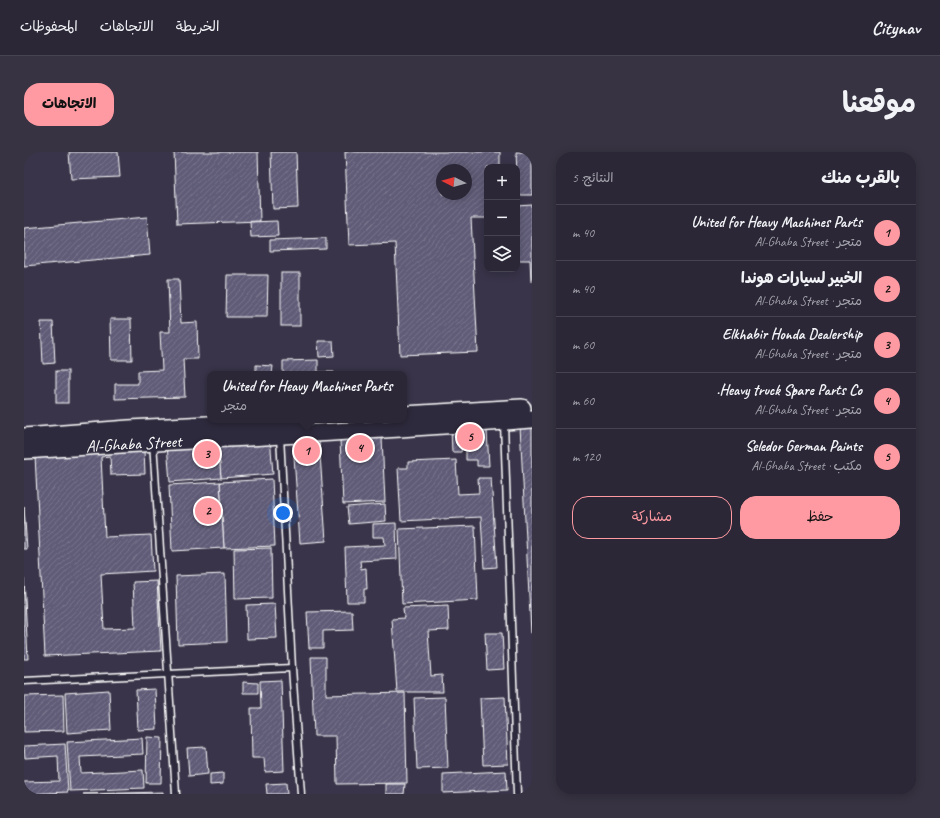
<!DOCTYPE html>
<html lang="ar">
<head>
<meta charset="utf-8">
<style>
  :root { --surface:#2b2737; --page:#373342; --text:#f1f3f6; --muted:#a6a5ad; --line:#474452; --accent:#ff9aa2 }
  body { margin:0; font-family:Caveat,"Playpen Sans Arabic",sans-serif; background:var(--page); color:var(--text); direction:rtl }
  .controls { position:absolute; right:12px; top:12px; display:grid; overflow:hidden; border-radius:8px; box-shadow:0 2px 10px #0003 }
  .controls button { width:36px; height:36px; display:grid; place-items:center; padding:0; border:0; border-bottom:1px solid var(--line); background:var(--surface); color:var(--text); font:20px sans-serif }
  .compass { position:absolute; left:412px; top:12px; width:36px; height:36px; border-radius:50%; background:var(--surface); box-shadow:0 2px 10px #0003; rotate:276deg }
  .you { position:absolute; left:259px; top:361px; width:14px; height:14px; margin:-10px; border:3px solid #fff; border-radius:50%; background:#1a73e8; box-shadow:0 0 0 6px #1a73e833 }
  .badge { display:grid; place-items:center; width:26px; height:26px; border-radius:50%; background:var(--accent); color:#111; font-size:13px; font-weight:700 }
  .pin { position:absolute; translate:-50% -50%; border:2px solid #fff; box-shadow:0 1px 4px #0006 }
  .popup { position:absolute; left:183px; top:219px; width:200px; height:52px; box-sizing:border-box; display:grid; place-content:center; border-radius:8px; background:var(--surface); filter:drop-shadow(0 1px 3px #0005); font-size:13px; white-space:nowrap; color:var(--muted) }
  .popup b { font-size:15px; color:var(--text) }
  .popup::after { content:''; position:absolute; left:50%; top:100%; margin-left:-8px; border:8px solid transparent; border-top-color:var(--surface) }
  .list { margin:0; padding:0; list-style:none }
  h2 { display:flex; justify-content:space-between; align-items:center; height:52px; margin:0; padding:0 16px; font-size:17px }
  h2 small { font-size:13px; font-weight:400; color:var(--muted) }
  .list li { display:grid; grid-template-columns:26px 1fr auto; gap:12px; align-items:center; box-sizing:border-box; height:56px; padding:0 16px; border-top:1px solid var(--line) }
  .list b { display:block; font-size:15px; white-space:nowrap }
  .list p { margin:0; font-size:13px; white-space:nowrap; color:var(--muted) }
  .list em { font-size:13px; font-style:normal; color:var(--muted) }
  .actions { display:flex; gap:8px; padding:12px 16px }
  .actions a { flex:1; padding:9px 0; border:1px solid var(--accent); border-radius:16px; text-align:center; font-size:14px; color:var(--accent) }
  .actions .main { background:var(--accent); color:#111 }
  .icon { flex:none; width:22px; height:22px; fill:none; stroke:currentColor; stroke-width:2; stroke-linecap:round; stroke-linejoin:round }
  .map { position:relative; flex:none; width:508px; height:642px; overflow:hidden; direction:ltr; border-radius:16px }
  header { display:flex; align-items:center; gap:24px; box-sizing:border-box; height:56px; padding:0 20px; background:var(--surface); border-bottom:1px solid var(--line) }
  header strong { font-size:19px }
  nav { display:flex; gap:22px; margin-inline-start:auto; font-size:14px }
  .intro { display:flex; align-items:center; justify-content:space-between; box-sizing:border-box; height:96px; padding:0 24px }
  h1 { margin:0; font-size:28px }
  .button { padding:10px 18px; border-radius:16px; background:var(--accent); color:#111; font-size:14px; font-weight:700 }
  main { display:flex; gap:24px; padding:0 24px }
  aside { flex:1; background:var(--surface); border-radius:16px; box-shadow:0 2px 10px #0003 }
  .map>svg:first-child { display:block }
  .building { fill:url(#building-hatch); stroke:#fff; fill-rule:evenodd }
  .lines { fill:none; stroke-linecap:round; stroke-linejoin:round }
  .lane-casing { stroke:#fff; stroke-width:9 }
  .secondary-casing { stroke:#fff; stroke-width:20 }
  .lane { stroke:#2f2a3d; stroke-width:6 }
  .secondary { stroke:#2f2a3d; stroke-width:17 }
  .labels { text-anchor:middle; stroke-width:3; stroke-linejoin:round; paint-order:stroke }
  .street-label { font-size:17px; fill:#fff; stroke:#2f2a3d }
</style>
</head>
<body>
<header>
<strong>Citynav</strong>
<nav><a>الخريطة</a><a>الاتجاهات</a><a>المحفوظات</a></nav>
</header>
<div class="intro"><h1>موقعنا</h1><a class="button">الاتجاهات</a></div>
<main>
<aside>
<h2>بالقرب منك<small>النتائج: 5</small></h2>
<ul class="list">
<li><span class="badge">1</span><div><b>United for Heavy Machines Parts</b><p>متجر · Al-Ghaba Street</p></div><em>40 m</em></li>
<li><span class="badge">2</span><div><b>الخبير لسيارات هوندا</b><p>متجر · Al-Ghaba Street</p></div><em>40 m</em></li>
<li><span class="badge">3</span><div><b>Elkhabir Honda Dealership</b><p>متجر · Al-Ghaba Street</p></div><em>60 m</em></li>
<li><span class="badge">4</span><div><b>Heavy truck Spare Parts Co.</b><p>متجر · Al-Ghaba Street</p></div><em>60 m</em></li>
<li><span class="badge">5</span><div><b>Seledor German Paints</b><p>مكتب · Al-Ghaba Street</p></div><em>120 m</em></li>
</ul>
<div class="actions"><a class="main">حفظ</a><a>مشاركة</a></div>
</aside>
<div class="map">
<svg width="508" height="642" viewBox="0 0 508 642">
  <defs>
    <pattern id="building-hatch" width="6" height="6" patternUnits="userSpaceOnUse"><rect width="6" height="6" fill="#605b78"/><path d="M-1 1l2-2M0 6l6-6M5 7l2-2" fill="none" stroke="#78748c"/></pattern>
  </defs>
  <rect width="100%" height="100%" fill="#393449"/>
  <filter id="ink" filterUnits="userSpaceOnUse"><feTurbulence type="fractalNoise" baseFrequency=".025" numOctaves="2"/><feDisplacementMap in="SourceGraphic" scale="8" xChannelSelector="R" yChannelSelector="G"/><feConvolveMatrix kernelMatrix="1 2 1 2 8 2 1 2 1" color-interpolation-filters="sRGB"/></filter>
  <g filter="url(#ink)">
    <!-- building -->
    <g class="building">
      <polygon points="45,0 94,0 96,25 47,27"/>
      <polygon points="150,0 234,0 236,69 153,72"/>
      <polygon points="247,0 272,0 274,56 249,57"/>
      <path d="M321,0H476V15H463V66H447L454,200L376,203L371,91L325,93ZM418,18H442V42H418Z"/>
      <polygon points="492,0 508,0 508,43 494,43"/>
      <polygon points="508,53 508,130 507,130 506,108 493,108 493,54"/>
      <polygon points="123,65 126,103 0,114 0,76"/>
      <polygon points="253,69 254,84 227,85 226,70"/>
      <polygon points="302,86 302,97 246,99 246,88"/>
      <rect x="257" y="121" width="19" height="53"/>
      <polygon points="203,123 244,123 243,165 202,165"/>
      <polygon points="144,127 155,127 157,171 173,170 174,207 159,207 161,245 91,247 91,232 114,232 114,219 138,218 136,180 146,180"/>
      <polygon points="86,167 107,167 108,208 87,208"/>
      <polygon points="17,170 29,170 31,211 19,212"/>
      <polygon points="294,189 309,189 310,204 295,205"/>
      <polygon points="294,208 294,220 310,220 310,222 259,222 259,209"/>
      <polygon points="232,213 249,214 248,222 232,222"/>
      <rect x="32" y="219" width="12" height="32"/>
      <polygon points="496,274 508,274 508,481 507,481"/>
      <polygon points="455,277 463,279 465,314 453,314 453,308 442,308 442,296 438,296 437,300 428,300 427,278"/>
      <polygon points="246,285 249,322 197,326 194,289"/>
      <polygon points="358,286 361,350 319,352 316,288"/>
      <polygon points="295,288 302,389 276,391 269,290"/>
      <polygon points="194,289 197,326 146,330 143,293"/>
      <polygon points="120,298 121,322 87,323 86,304 77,305 81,385 127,383 129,419 77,422 80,477 111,476 109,430 133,429 137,499 21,504 11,303"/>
      <polygon points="432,308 434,342 455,341 454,326 467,326 473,415 460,416 457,365 377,369 374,316 384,316 384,310"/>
      <polygon points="248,327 251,394 200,396 196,330"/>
      <polygon points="196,330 200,396 148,399 145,333"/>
      <polygon points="361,352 362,369 325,372 323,355"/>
      <polygon points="0,355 3,397 0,397"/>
      <polygon points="372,371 373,407 336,409 337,417 342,416 343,437 340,437 340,450 323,450 321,395 361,393 360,385 349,385 349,372"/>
      <polygon points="451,374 454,448 378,452 375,377"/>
      <polygon points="247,396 248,446 211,447 210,397"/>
      <polygon points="201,422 203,490 154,492 152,424"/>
      <polygon points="0,426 4,507 0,507"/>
      <polygon points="251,452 253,486 223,487 222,453"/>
      <polygon points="424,454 425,478 404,479 407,524 418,523 419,540 373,540 368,467 380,466 379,456"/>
      <polygon points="328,459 329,478 299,479 299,496 285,496 283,460"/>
      <polygon points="461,481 478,481 480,517 463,518"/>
      <polygon points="287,505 302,505 302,543 381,541 383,631 313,632 312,584 290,584"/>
      <polygon points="257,528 260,619 241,620 240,606 228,606 227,556 237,556 236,529"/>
      <polygon points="219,530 234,531 234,541 219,541"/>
      <polygon points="131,537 133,577 114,578 112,538"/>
      <polygon points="85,538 87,578 43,581 41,541"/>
      <polygon points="39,543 40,579 0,580 0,544"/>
      <polygon points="421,545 424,616 393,617 390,546"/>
      <polygon points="481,545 484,612 459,613 456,546"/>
      <polygon points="123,585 138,586 137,631 122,631"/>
      <polygon points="118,586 119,602 56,605 57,621 119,618 120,636 46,639 43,590"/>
      <polygon points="41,592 44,640 0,642 0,630 35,629 34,604 1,606 0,594"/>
      <polygon points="182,595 184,622 165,624 163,596"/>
      <polygon points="482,619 483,638 419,641 419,622"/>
      <polygon points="199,621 199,632 186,633 186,622"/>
      <polygon points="262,631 263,642 243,642 242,632"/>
      <polygon points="362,632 381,632 380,642 362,642"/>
      <polygon points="139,640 139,642 59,642"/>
    </g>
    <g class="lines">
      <!-- lane casing -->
      <g class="lane-casing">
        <g id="lane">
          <polyline points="480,271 493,642"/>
          <polyline points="256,284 268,516 277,642"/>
          <polyline points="129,290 152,642"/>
          <polyline points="0,529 268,516"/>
        </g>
      </g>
      <!-- secondary casing -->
      <g class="secondary-casing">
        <g id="secondary">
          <polyline points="380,263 498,256"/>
          <polyline points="0,285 105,277 279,268"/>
          <path id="s1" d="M0,298C169,287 339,280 508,267"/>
        </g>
      </g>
      <!-- lane -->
      <use href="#lane" class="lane"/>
      <!-- secondary -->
      <use href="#secondary" class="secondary"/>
    </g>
  </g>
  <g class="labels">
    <!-- street labels -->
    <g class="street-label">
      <text dy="6" stroke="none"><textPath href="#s1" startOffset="110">Al-Ghaba Street</textPath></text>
    </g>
  </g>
</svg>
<div class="controls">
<button>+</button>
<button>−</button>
<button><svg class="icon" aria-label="layers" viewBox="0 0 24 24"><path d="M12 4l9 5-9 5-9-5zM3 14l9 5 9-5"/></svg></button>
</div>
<svg class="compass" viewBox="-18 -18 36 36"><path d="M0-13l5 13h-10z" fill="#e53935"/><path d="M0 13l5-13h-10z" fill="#a6a5ad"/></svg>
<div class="you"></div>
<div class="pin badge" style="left:283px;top:299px">1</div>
<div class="popup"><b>United for Heavy Machines Parts</b>متجر</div>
<div class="pin badge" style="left:184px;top:359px">2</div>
<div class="pin badge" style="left:183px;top:302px">3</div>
<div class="pin badge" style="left:336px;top:296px">4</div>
<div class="pin badge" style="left:446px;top:285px">5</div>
</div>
</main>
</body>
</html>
